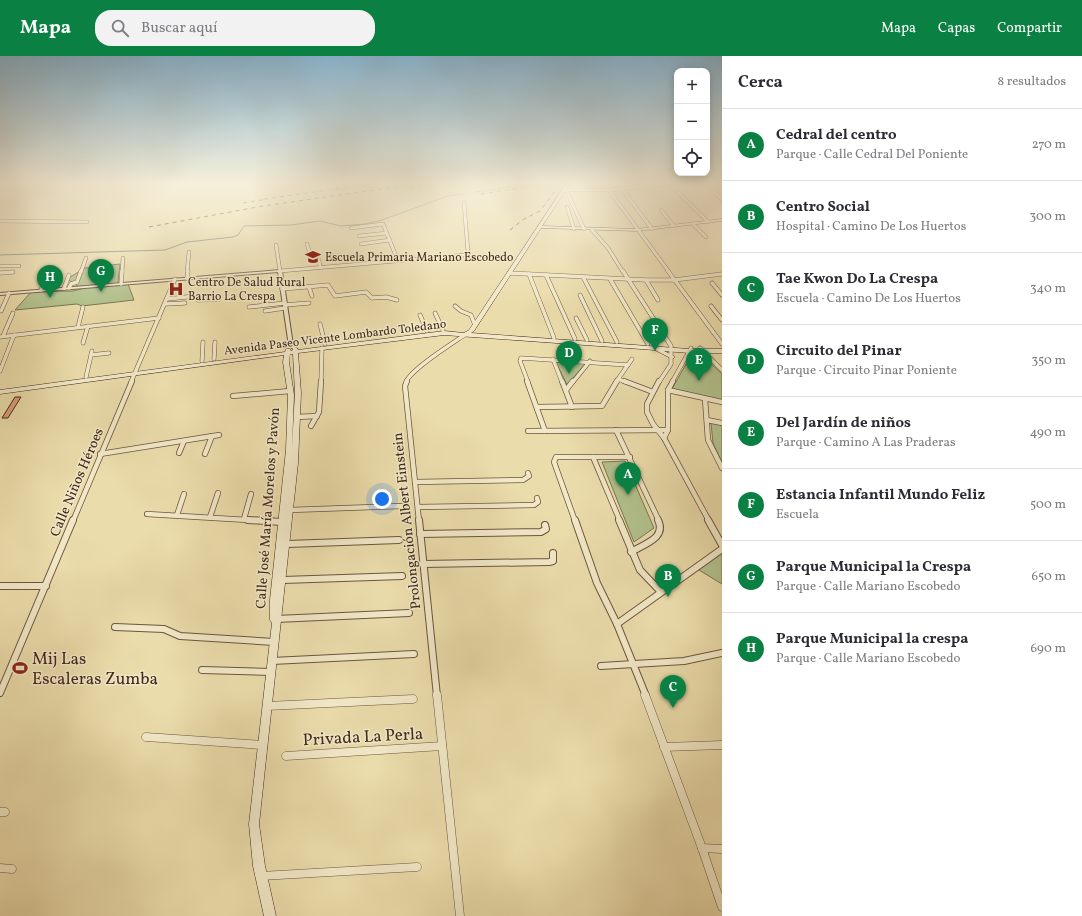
<!DOCTYPE html>
<html lang="es">
<head>
<meta charset="utf-8">
<style>
  :root { --surface:#fff; --page:#f2f2f3; --text:#2b2b33; --muted:#7c7c81; --line:#e1e1e2; --accent:#0b8043 }
  body { margin:0; font-family:Vollkorn,serif; background:var(--page); color:var(--text) }
  .controls { position:absolute; right:12px; top:12px; display:grid; overflow:hidden; border-radius:8px; box-shadow:0 2px 10px #0003 }
  .controls button { width:36px; height:36px; display:grid; place-items:center; padding:0; border:0; border-bottom:1px solid var(--line); background:var(--surface); color:var(--text); font:20px sans-serif }
  .you { position:absolute; left:382px; top:443px; width:14px; height:14px; margin:-10px; border:3px solid #fff; border-radius:50%; background:#1a73e8; box-shadow:0 0 0 6px #1a73e833 }
  .badge { display:grid; place-items:center; width:26px; height:26px; border-radius:50%; background:var(--accent); color:#fff; font-size:13px; font-weight:700 }
  .pin { position:absolute; translate:-50% -33px; filter:drop-shadow(0 1px 2px #0008) }
  .pin::after { content:''; position:absolute; top:21px; width:14px; height:12px; background:inherit; clip-path:polygon(0 0,100% 0,50% 100%) }
  .list { margin:0; padding:0; list-style:none }
  h2 { display:flex; justify-content:space-between; align-items:center; height:52px; margin:0; padding:0 16px; font-size:17px }
  h2 small { font-size:13px; font-weight:400; color:var(--muted) }
  .list li { display:grid; grid-template-columns:26px 1fr auto; gap:12px; align-items:center; box-sizing:border-box; height:72px; padding:0 16px; border-top:1px solid var(--line) }
  .list b { display:block; font-size:15px; white-space:nowrap }
  .list p { margin:0; font-size:13px; white-space:nowrap; color:var(--muted) }
  .list em { font-size:13px; font-style:normal; color:var(--muted) }
  .icon { flex:none; width:22px; height:22px; fill:none; stroke:currentColor; stroke-width:2; stroke-linecap:round; stroke-linejoin:round }
  .map { position:relative; flex:none; width:722px; height:860px; overflow:hidden }
  header { display:flex; align-items:center; gap:24px; box-sizing:border-box; height:56px; padding:0 20px; background:var(--accent); color:#fff }
  header strong { font-size:19px }
  nav { display:flex; gap:22px; margin-inline-start:auto; font-size:14px }
  .search { width:280px; height:36px; background:var(--page); display:flex; align-items:center; gap:10px; box-sizing:border-box; padding:0 14px; border-radius:16px; color:var(--muted); font-size:15px }
  main { display:flex }
  aside { flex:1; background:var(--surface) }
  .map>svg:first-child { display:block }
  .green { fill:#b2c28d; stroke:#797654 }
  .lines { fill:none; stroke-linecap:round; stroke-linejoin:round }
  .stream { stroke:#778076; stroke-width:1 }
  .building { fill:#de9d7b; stroke:#402a1b }
  .minor-far4-casing { stroke:#6b563f; stroke-width:4 }
  .minor-far3-casing { stroke:#6b563f; stroke-width:4.5 }
  .minor-far2-casing { stroke:#6b563f; stroke-width:6 }
  .minor-far1-casing { stroke:#6b563f; stroke-width:8 }
  .minor-casing { stroke:#6b563f; stroke-width:9 }
  .tertiary-casing { stroke:#6b563f; stroke-width:2 }
  .secondary-casing { stroke:#402a1b; stroke-width:1 }
  .minor-far4 { stroke:#f2e8c8; stroke-width:3 }
  .minor-far3 { stroke:#f2e8c8; stroke-width:3.5 }
  .minor-far2 { stroke:#f2e8c8; stroke-width:4.5 }
  .minor-far1 { stroke:#f2e8c8; stroke-width:6 }
  .minor { stroke:#f2e8c8; stroke-width:8 }
  .tertiary { fill:#f2e8c8; fill-rule:evenodd }
  .secondary { fill:#f2e8c8; fill-rule:evenodd }
  .rail { stroke:#402a1b; stroke-width:1; stroke-dasharray:4 4; stroke-linecap:butt }
  .labels { text-anchor:middle; stroke-width:3; stroke-linejoin:round; paint-order:stroke }
  .far-poi-label { font-size:12px; fill:#402a1b; stroke:#f2e8c8; text-anchor:start }
  .far-street-label { font-size:12px; fill:#402a1b; stroke:#f2e8c8 }
  .street-label { font-size:14px; fill:#402a1b; stroke:#f2e8c8 }
  .near-poi-label { font-size:17px; fill:#402a1b; stroke:#f2e8c8; text-anchor:start }
  .near-street-label { font-size:17px; fill:#402a1b; stroke:#f2e8c8 }
</style>
</head>
<body>
<header>
<strong>Mapa</strong>
<div class="search"><svg class="icon" aria-label="search" viewBox="0 0 24 24"><circle cx="10" cy="10" r="6"/><path d="M15 15l6 6"/></svg>Buscar aquí</div>
<nav><a>Mapa</a><a>Capas</a><a>Compartir</a></nav>
</header>
<main>
<div class="map">
<svg width="722" height="860" viewBox="0 0 722 860">
  <rect width="100%" height="100%" fill="#ebdcab"/>
  <filter id="stains"><feTurbulence type="fractalNoise" baseFrequency=".005" numOctaves="4"/><feColorMatrix values="0 0 0 0 .2 0 0 0 0 .09 0 0 0 0 .02 0 0 0 .5 -.17"/></filter>
  <radialGradient id="worn" r=".72"><stop offset=".6" stop-color="#630" stop-opacity="0"/><stop offset="1" stop-color="#630" stop-opacity=".3"/></radialGradient>
  <!-- green -->
  <g class="green">
    <polygon points="120,208 118,226 128,228 134,244 82,250 77,248 15,254 31,236 73,235 88,231 79,231 67,223 85,212"/>
    <polygon points="691,299 704,301 722,318 722,344 672,333"/>
    <polygon points="555,304 587,306 567,329"/>
    <polygon points="711,367 722,369 722,407 713,387"/>
    <polygon points="625,405 654,472 634,486 602,406"/>
    <polygon points="721,493 722,493 722,528 699,514"/>
  </g>
  <g class="lines">
    <!-- stream -->
    <g class="stream">
      <polyline points="476,136 529,128"/>
      <polyline points="0,199 165,194 187,186 233,181 238,179 244,170 291,169 320,165 341,170 365,168 382,164 448,140 463,138"/>
    </g>
  </g>
  <!-- building -->
  <polygon class="building" points="15,341 21,341 8,362 2,362"/>
  <g class="lines">
    <!-- minor-far4 casing -->
    <g class="minor-far4-casing">
      <g id="minor-far4">
        <polyline points="670,128 708,166"/>
        <polyline points="706,128 722,144"/>
        <polyline points="622,133 652,173"/>
        <polyline points="563,134 609,134 666,128"/>
        <polyline points="566,134 584,173"/>
        <polyline points="609,134 669,216"/>
        <polyline points="567,151 574,173"/>
        <polyline points="661,154 674,170"/>
        <polyline points="0,165 87,166"/>
        <polyline points="693,168 706,181"/>
        <polyline points="351,172 383,168 398,205"/>
        <polyline points="592,174 608,192 623,216"/>
        <polyline points="359,180 387,177"/>
        <polyline points="307,188 311,200 319,204 320,211"/>
        <polyline points="361,188 390,184"/>
        <polyline points="276,189 280,215 465,199 468,196 464,147"/>
        <polyline points="0,210 19,210"/>
        <polyline points="48,216 50,212"/>
        <polyline points="81,216 86,202"/>
        <polyline points="122,216 123,202"/>
        <polyline points="187,216 189,196"/>
      </g>
    </g>
    <!-- minor-far3 casing -->
    <g class="minor-far3-casing">
      <g id="minor-far3">
        <polyline points="623,215 671,290 671,308 659,326"/>
        <polyline points="668,215 722,288"/>
        <polyline points="0,217 13,216"/>
        <polyline points="509,217 646,224 674,224 722,218"/>
        <polyline points="529,218 554,282"/>
        <polyline points="546,219 575,283"/>
        <polyline points="583,221 617,286"/>
        <polyline points="187,222 188,215"/>
        <polyline points="610,223 648,288"/>
        <polyline points="646,224 658,244"/>
        <polyline points="712,227 722,239"/>
        <polyline points="121,228 122,215"/>
        <polyline points="309,231 312,240"/>
        <polyline points="64,232 69,219"/>
        <polyline points="69,232 71,228 77,226 81,215"/>
        <polyline points="282,233 328,229 335,240 366,236 372,242 386,241 397,244"/>
        <polyline points="41,234 49,215"/>
        <polyline points="580,239 602,285"/>
        <polyline points="167,243 196,240 198,244 219,243"/>
        <polyline points="165,248 185,247"/>
        <polyline points="285,249 309,247"/>
        <polyline points="455,250 461,255 471,259 475,269"/>
        <polyline points="711,250 722,264"/>
        <polyline points="249,251 285,247"/>
        <polyline points="1,255 9,237"/>
        <polyline points="265,255 285,252"/>
        <polyline points="435,257 443,274"/>
        <polyline points="420,259 427,275"/>
        <polyline points="576,262 587,284"/>
        <polyline points="320,268 325,288"/>
        <polyline points="78,271 83,251"/>
        <polyline points="3,280 13,257"/>
        <polyline points="0,281 159,262"/>
        <polyline points="83,287 88,270"/>
        <polyline points="700,292 722,314"/>
        <polyline points="91,299 109,297"/>
        <polyline points="214,303 215,286"/>
        <polyline points="553,303 562,326"/>
        <polyline points="202,305 203,286"/>
        <polyline points="0,315 14,279"/>
        <polyline points="86,321 92,295"/>
        <polyline points="618,323 626,326"/>
        <polyline points="131,326 175,223"/>
        <polyline points="321,326 322,292"/>
        <path d="M406,326C411,313 453,287 466,278"/>
        <polyline points="528,326 520,305 521,302 628,309"/>
        <polyline points="573,326 590,305"/>
        <polyline points="616,326 632,303"/>
        <polyline points="672,326 691,292"/>
      </g>
    </g>
    <!-- minor-far2 casing -->
    <g class="minor-far2-casing">
      <g id="minor-far2">
        <polyline points="407,325 405,330 419,465"/>
        <polyline points="527,325 545,375"/>
        <polyline points="562,325 572,351"/>
        <polyline points="624,325 653,336"/>
        <polyline points="659,325 647,348 647,356 653,368 664,382 709,465"/>
        <polyline points="566,334 573,325"/>
        <polyline points="668,334 722,346"/>
        <polyline points="233,340 290,335"/>
        <polyline points="705,343 708,384 722,412"/>
        <polyline points="537,351 602,350 617,325"/>
        <polyline points="297,361 317,360"/>
        <polyline points="707,364 722,367"/>
        <polyline points="311,370 319,356 321,325"/>
        <polyline points="616,374 659,465"/>
        <polyline points="528,375 668,374"/>
        <polyline points="664,382 668,374 668,334 673,325"/>
        <polyline points="179,397 184,385"/>
        <polyline points="100,398 219,379"/>
        <polyline points="205,398 212,380"/>
        <polyline points="593,401 620,465"/>
        <polyline points="415,426 523,424 529,420 528,417"/>
        <polyline points="418,451 534,449 538,446 537,442"/>
        <polyline points="290,454 402,450"/>
        <polyline points="147,458 264,465"/>
        <polyline points="177,459 184,438"/>
        <polyline points="210,461 218,437"/>
        <polyline points="244,463 251,438"/>
        <polyline points="73,465 132,325"/>
        <polyline points="575,465 554,406 556,401 630,401"/>
      </g>
    </g>
    <!-- minor-far1 casing -->
    <g class="minor-far1-casing">
      <g id="minor-far1">
        <polyline points="248,464 282,466"/>
        <polyline points="419,464 437,640"/>
        <polyline points="575,464 597,527 617,568 646,640"/>
        <polyline points="619,464 640,514 661,536"/>
        <polyline points="708,464 722,489"/>
        <polyline points="420,478 541,476 546,473 545,469"/>
        <polyline points="287,488 399,484"/>
        <path d="M631,496C644,488 667,482 658,464"/>
        <polyline points="423,508 549,506 553,505 553,497"/>
        <polyline points="283,524 402,520"/>
        <polyline points="0,530 46,530"/>
        <polyline points="276,563 409,557"/>
        <polyline points="617,568 722,493"/>
        <polyline points="115,571 164,573 180,580 274,586"/>
        <polyline points="272,605 414,598"/>
        <polyline points="601,610 684,605 722,597"/>
        <polyline points="202,614 271,616"/>
        <polyline points="0,637 73,464"/>
      </g>
    </g>
    <!-- minor casing -->
    <g class="minor-casing">
      <g id="minor">
        <polyline points="437,639 460,860"/>
        <polyline points="645,639 702,792 722,851"/>
        <polyline points="267,650 413,643"/>
        <polyline points="146,681 262,689"/>
        <polyline points="664,691 722,689"/>
        <polyline points="286,700 442,690"/>
        <polyline points="0,756 5,756"/>
        <polyline points="702,792 722,793"/>
        <polyline points="0,812 12,813"/>
        <polyline points="261,820 417,811"/>
      </g>
    </g>
    <!-- tertiary casing -->
    <g class="tertiary-casing">
      <polygon id="tertiary" points="280,214 282,215 293,289 297,293 295,294 289,290 278,216 0,239 0,237"/>
    </g>
    <!-- secondary casing -->
    <g class="secondary-casing">
      <path id="secondary" d="M566,128H570L542,170L637,173L722,163V165L637,175L541,172L474,275L471,277L689,293H722V297H689L664,295L674,300L675,301L672,303L655,294L444,279L298,297L301,337L298,407L259,768L265,810L276,860H264L253,810L249,768L272,567L270,564V544L286,394L288,339L283,306L284,299L0,338V334L285,296L286,293H290L291,295H292L293,292H297L298,294L444,275L464,277L469,274ZM290,298H293L295,337L292,391L294,339L289,306Z"/>
    </g>
    <!-- minor-far4 -->
    <use href="#minor-far4" class="minor-far4"/>
    <!-- minor-far3 -->
    <use href="#minor-far3" class="minor-far3"/>
    <!-- minor-far2 -->
    <use href="#minor-far2" class="minor-far2"/>
    <!-- minor-far1 -->
    <use href="#minor-far1" class="minor-far1"/>
    <!-- minor -->
    <use href="#minor" class="minor"/>
    <!-- tertiary -->
    <use href="#tertiary" class="tertiary"/>
    <!-- secondary -->
    <use href="#secondary" class="secondary"/>
    <!-- rail -->
    <g class="rail">
      <polyline points="411,132 437,128"/>
      <polyline points="481,138 547,128"/>
      <polyline points="264,143 371,128"/>
      <polyline points="243,147 268,143"/>
      <polyline points="149,171 263,150 417,128"/>
      <polyline points="510,174 524,163 540,155 560,128"/>
    </g>
  </g>
  <!-- sky -->
  <linearGradient id="sky" x2="0" y2="1"><stop stop-color="#89b6d2"/><stop offset="0.51" stop-color="#f6efd9"/><stop offset="1" stop-color="#f6efd9" stop-opacity="0"/></linearGradient>
  <rect width="722" height="249" fill="url(#sky)"/>
  <!-- icons -->
  <defs>
    <g id="school-bare" transform="scale(1.2)"><path d="M0-5L7-2L0 1L-7-2ZM-4 1L0 2.5L4 1V4Q0 6-4 4Z" fill="#8f2418" stroke="#f2e8c8" stroke-width="2.5" paint-order="stroke"/></g>
    <g id="hospital-bare" transform="scale(1.2)"><path d="M-5-5h3v3.5h4V-5h3V5h-3V1.5h-4V5h-3Z" fill="#8f2418" stroke="#f2e8c8" stroke-width="2.5" paint-order="stroke"/></g>
    <g id="stadium-bare" transform="scale(1.2)"><path d="M0-5a6.5 5 0 1 0 0 10a6.5 5 0 1 0 0-10ZM-3.5-1.8h7v3.6h-7Z" fill="#8f2418" stroke="#f2e8c8" stroke-width="2.5" paint-order="stroke"/></g>
  </defs>
  <g fill-rule="evenodd">
    <use href="#school-bare" x="313" y="201"/>
    <use href="#hospital-bare" x="176" y="233"/>
    <use href="#stadium-bare" x="20" y="612"/>
  </g>
  <g class="labels">
    <!-- far-poi labels -->
    <g class="far-poi-label">
      <text x="325" y="205">Escuela Primaria Mariano Escobedo</text>
      <text x="188" y="230">Centro De Salud Rural<tspan x="188" dy="14">Barrio La Crespa</tspan></text>
    </g>
    <!-- far-street labels -->
    <g class="far-street-label">
      <text transform="translate(335 281) rotate(-7)" y="4">Avenida Paseo Vicente Lombardo Toledano</text>
    </g>
    <!-- street labels -->
    <g class="street-label">
      <text transform="translate(76 426) rotate(-67)" y="5">Calle Niños Héroes</text>
      <text transform="translate(267 452) rotate(-86)" y="5">Calle José María Morelos y Pavón</text>
      <text transform="translate(406 465) rotate(-96)" y="5">Prolongación Albert Einstein</text>
    </g>
    <!-- near-poi labels -->
    <g class="near-poi-label">
      <text x="32" y="608">Mij Las<tspan x="32" dy="20">Escaleras Zumba</tspan></text>
    </g>
    <!-- near-street labels -->
    <g class="near-street-label">
      <text transform="translate(363 680) rotate(-3)" y="6">Privada La Perla</text>
    </g>
  </g>
  <rect width="100%" height="100%" filter="url(#stains)"/>
  <rect width="100%" height="100%" fill="url(#worn)"/>
</svg>
<div class="controls">
<button>+</button>
<button>−</button>
<button><svg class="icon" aria-label="locate" viewBox="0 0 24 24"><circle cx="12" cy="12" r="6"/><path d="M12 2v4M12 18v4M2 12h4M18 12h4"/></svg></button>
</div>
<div class="you"></div>
<div class="pin badge" style="left:628px;top:439px">A</div>
<div class="pin badge" style="left:668px;top:541px">B</div>
<div class="pin badge" style="left:673px;top:652px">C</div>
<div class="pin badge" style="left:569px;top:318px">D</div>
<div class="pin badge" style="left:699px;top:325px">E</div>
<div class="pin badge" style="left:655px;top:295px">F</div>
<div class="pin badge" style="left:101px;top:236px">G</div>
<div class="pin badge" style="left:50px;top:242px">H</div>
</div>
<aside>
<h2>Cerca<small>8 resultados</small></h2>
<ul class="list">
<li><span class="badge">A</span><div><b>Cedral del centro</b><p>Parque · Calle Cedral Del Poniente</p></div><em>270 m</em></li>
<li><span class="badge">B</span><div><b>Centro Social</b><p>Hospital · Camino De Los Huertos</p></div><em>300 m</em></li>
<li><span class="badge">C</span><div><b>Tae Kwon Do La Crespa</b><p>Escuela · Camino De Los Huertos</p></div><em>340 m</em></li>
<li><span class="badge">D</span><div><b>Circuito del Pinar</b><p>Parque · Circuito Pinar Poniente</p></div><em>350 m</em></li>
<li><span class="badge">E</span><div><b>Del Jardín de niños</b><p>Parque · Camino A Las Praderas</p></div><em>490 m</em></li>
<li><span class="badge">F</span><div><b>Estancia Infantil Mundo Feliz</b><p>Escuela</p></div><em>500 m</em></li>
<li><span class="badge">G</span><div><b>Parque Municipal la Crespa</b><p>Parque · Calle Mariano Escobedo</p></div><em>650 m</em></li>
<li><span class="badge">H</span><div><b>Parque Municipal la crespa</b><p>Parque · Calle Mariano Escobedo</p></div><em>690 m</em></li>
</ul>
</aside>
</main>
</body>
</html>
